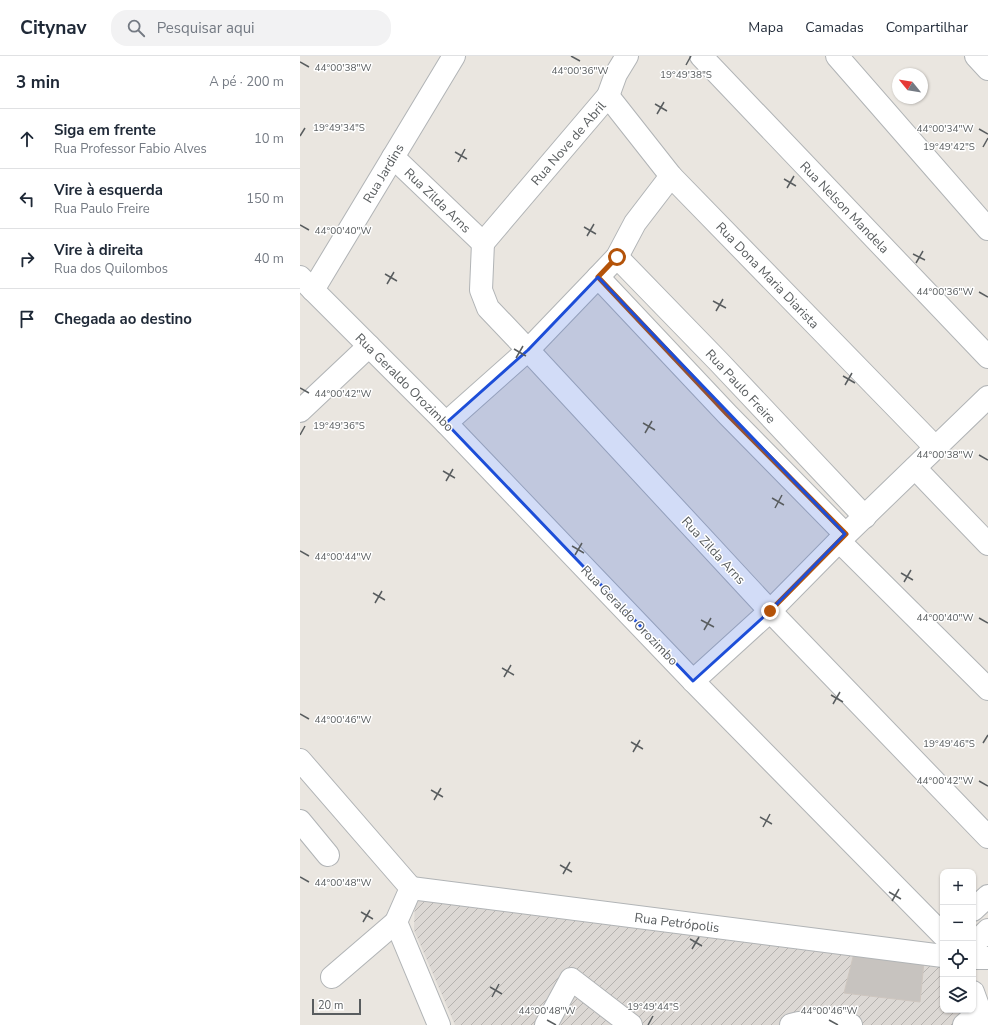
<!DOCTYPE html>
<html lang="pt">
<head>
<meta charset="utf-8">
<style>
  :root { --surface:#fff; --page:#f2f2f3; --text:#1f2937; --muted:#747a83; --line:#e0e1e3 }
  body { margin:0; font-family:"Nunito Sans",sans-serif; background:var(--page); color:var(--text) }
  .controls { position:absolute; right:12px; bottom:12px; display:grid; overflow:hidden; border-radius:8px; box-shadow:0 1px 3px #0004 }
  .controls button { width:36px; height:36px; display:grid; place-items:center; padding:0; border:0; border-bottom:1px solid var(--line); background:var(--surface); color:var(--text); font:20px sans-serif }
  .compass { position:absolute; left:592px; top:12px; width:36px; height:36px; border-radius:50%; background:var(--surface); box-shadow:0 1px 3px #0004; rotate:300deg }
  .scale { position:absolute; left:12px; bottom:10px; width:49px; box-sizing:border-box; padding-left:4px; border:2px solid #595d5f; border-top:0; font-size:11px; line-height:14px; white-space:nowrap; color:#595d5f; -webkit-text-stroke:3px #fff; paint-order:stroke }
  .stop { position:absolute; width:12px; height:12px; margin:-9px; border:3px solid #b45309; border-radius:50%; background:#fff }
  .stop.end { background:#b45309; border-color:#fff; box-shadow:0 1px 4px #0008 }
  .list { margin:0; padding:0; list-style:none }
  h2 { display:flex; justify-content:space-between; align-items:center; height:52px; margin:0; padding:0 16px; font-size:17px }
  h2 small { font-size:13px; font-weight:400; color:var(--muted) }
  .list li { display:grid; grid-template-columns:26px 1fr auto; gap:12px; align-items:center; box-sizing:border-box; height:60px; padding:0 16px; border-top:1px solid var(--line) }
  .list b { display:block; font-size:15px; white-space:nowrap }
  .list p { margin:0; font-size:13px; white-space:nowrap; color:var(--muted) }
  .list em { font-size:13px; font-style:normal; color:var(--muted) }
  .icon { flex:none; width:22px; height:22px; fill:none; stroke:currentColor; stroke-width:2; stroke-linecap:round; stroke-linejoin:round }
  .map { position:relative; flex:none; width:688px; height:969px; overflow:hidden }
  header { display:flex; align-items:center; gap:24px; box-sizing:border-box; height:56px; padding:0 20px; background:var(--surface); border-bottom:1px solid var(--line) }
  header strong { font-size:19px }
  nav { display:flex; gap:22px; margin-inline-start:auto; font-size:14px }
  .search { width:280px; height:36px; background:var(--page); display:flex; align-items:center; gap:10px; box-sizing:border-box; padding:0 14px; border-radius:16px; color:var(--muted); font-size:15px }
  main { display:flex }
  aside { flex:1; background:var(--surface) }
  .map>svg:first-child { display:block }
  .industrial { fill:url(#industrial-furrows) }
  .building { fill:#c7c3bf; stroke:#cec6bf }
  .lines { fill:none; stroke-linecap:round; stroke-linejoin:round }
  .minor-casing { stroke:#b1b4b6; stroke-width:24 }
  .minor { stroke:#fff; stroke-width:22 }
  .route { stroke:#b45309; stroke-width:5 }
  .marked { fill:#1d4ed8; fill-opacity:0.2; stroke:#1d4ed8; stroke-width:3; stroke-linejoin:round }
  .ticks { fill:none; stroke:#595d5f; stroke-width:1.5 }
  .labels { text-anchor:middle; stroke-width:3; stroke-linejoin:round; paint-order:stroke }
  .street-label { font-size:13px; fill:#595d5f; stroke:#fff }
  .ticks-label { font-size:10px; text-anchor:middle; fill:#595d5f; stroke:#fff; stroke-width:3; stroke-linejoin:round; paint-order:stroke }
</style>
</head>
<body>
<header>
<strong>Citynav</strong>
<div class="search"><svg class="icon" aria-label="search" viewBox="0 0 24 24"><circle cx="10" cy="10" r="6"/><path d="M15 15l6 6"/></svg>Pesquisar aqui</div>
<nav><a>Mapa</a><a>Camadas</a><a>Compartilhar</a></nav>
</header>
<main>
<aside>
<h2>3 min<small>A pé · 200 m</small></h2>
<ul class="list">
<li><svg class="icon" aria-label="ahead" viewBox="0 0 24 24"><path d="M12 20V5M6 11l6-6 6 6"/></svg><div><b>Siga em frente</b><p>Rua Professor Fabio Alves</p></div><em>10 m</em></li>
<li><svg class="icon" aria-label="left" viewBox="0 0 24 24"><path d="M17 20v-9H6M10 6l-5 5 5 5"/></svg><div><b>Vire à esquerda</b><p>Rua Paulo Freire</p></div><em>150 m</em></li>
<li><svg class="icon" aria-label="right" viewBox="0 0 24 24"><path d="M7 20v-9h11M14 6l5 5-5 5"/></svg><div><b>Vire à direita</b><p>Rua dos Quilombos</p></div><em>40 m</em></li>
<li><svg class="icon" aria-label="arrive" viewBox="0 0 24 24"><path d="M6 21V4h12l-3 4 3 4H6"/></svg><div><b>Chegada ao destino</b></div></li>
</ul>
</aside>
<div class="map">
<svg width="688" height="969" viewBox="0 0 688 969">
  <defs>
    <pattern id="industrial-furrows" width="10" height="10" patternUnits="userSpaceOnUse"><rect width="10" height="10" fill="#dcd8d4"/><path d="M-1 1l2-2M0 10L10 0M9 11l2-2" fill="none" stroke="#b5b2af"/></pattern>
  </defs>
  <rect width="100%" height="100%" fill="#eae6e0"/>
  <!-- industrial -->
  <polygon class="industrial" points="115,840 643,909 643,954 666,954 670,969 155,969 114,874"/>
  <!-- building -->
  <polygon class="building" points="554,897 624,906 620,946 544,937"/>
  <g class="lines">
    <!-- minor casing -->
    <g class="minor-casing">
      <g id="minor">
        <polyline points="401,0 688,301"/>
        <polyline points="537,0 688,173"/>
        <polyline points="676,0 688,13"/>
        <polyline points="308,40 371,120 635,391"/>
        <polyline points="93,101 183,187 308,40 316,18 327,0"/>
        <polyline points="183,187 181,234 188,252 228,294 470,555 688,781"/>
        <polyline points="317,201 419,306 565,461"/>
        <polyline points="0,221 146,367 393,625 643,879"/>
        <polyline points="298,221 427,358 545,478"/>
        <polyline points="13,234 154,0"/>
        <polyline points="0,355 69,290"/>
        <polyline points="146,367 228,294 298,221 317,201 335,167 371,120"/>
        <polyline points="615,412 688,488"/>
        <polyline points="539,485 688,633"/>
        <polyline points="393,625 470,555 539,485 688,341"/>
        <polyline points="0,704 111,832"/>
        <polyline points="0,765 28,799"/>
        <polyline points="111,832 643,900"/>
        <polyline points="111,832 96,866 139,969"/>
        <polyline points="673,854 688,840"/>
        <polyline points="673,889 688,874"/>
        <polyline points="673,902 688,902"/>
        <polyline points="32,921 96,866"/>
        <polyline points="673,936 685,969"/>
        <polyline points="246,969 271,923 331,969"/>
        <polyline points="491,969 499,967 540,965 551,969"/>
        <polyline points="664,969 680,955"/>
      </g>
    </g>
    <!-- minor -->
    <use href="#minor" class="minor"/>
  </g>
  <g class="lines">
    <!-- route -->
    <polyline class="route" points="317,201 298,221 427,358 546,478 470,555"/>
  </g>
  <!-- marked area -->
  <path class="marked" d="M298,221L545,478L470,555L393,625L146,367L228,294Z"/>
  <!-- ticks -->
  <path class="ticks" d="M271,0L280,5M0,6L9,11M386,9L391,0M355,48L367,55M357,58L364,46M679,73L688,78M0,80L5,72M683,91L688,82M155,96L167,103M158,106L165,93M484,123L496,130M487,132L494,120M0,169L9,174M284,171L296,178M287,180L294,168M613,198L625,204M616,207L623,195M85,218L97,225M87,228L94,216M679,236L688,241M413,245L426,252M416,255L423,243M214,293L226,300M216,302L223,290M543,320L555,327M545,329L552,317M0,332L9,337M343,367L355,374M345,377L352,365M0,379L5,370M679,399L688,404M143,415L155,422M146,425L153,413M472,442L484,449M475,452L482,439M272,490L284,497M0,495L9,500M275,499L282,487M601,517L613,524M604,526L611,514M73,537L85,544M75,547L82,535M679,562L688,567M401,564L414,571M404,574L411,562M202,612L214,619M204,621L211,609M531,639L543,646M533,648L540,636M0,658L9,663M331,686L343,693M683,687L688,679M333,696L340,684M679,725L688,730M131,734L143,741M134,744L141,732M460,761L472,768M463,771L470,758M260,809L272,816M263,818L270,806M0,821L9,826M589,836L601,843M592,845L599,833M61,856L73,863M63,866L70,854M390,883L402,890M392,893L399,881M190,931L202,938M192,941L199,928M247,964L256,969M529,964L538,969M348,969L353,960"/>
  <g class="labels">
    <!-- street labels -->
    <g class="street-label">
      <text transform="translate(268 87) rotate(-49)" y="5">Rua Nove de Abril</text>
      <text transform="translate(83 117) rotate(-59)" y="5">Rua Jardins</text>
      <text transform="translate(138 144) rotate(44)" y="5">Rua Zilda Arns</text>
      <text transform="translate(545 151) rotate(46)" y="5">Rua Nelson Mandela</text>
      <text transform="translate(468 219) rotate(46)" y="5">Rua Dona Maria Diarista</text>
      <text transform="translate(105 326) rotate(45)" y="5">Rua Geraldo Orozimbo</text>
      <text transform="translate(441 330) rotate(47)" y="5">Rua Paulo Freire</text>
      <text transform="translate(414 494) rotate(47)" y="5">Rua Zilda Arns</text>
      <text transform="translate(330 559) rotate(46)" y="5">Rua Geraldo Orozimbo</text>
      <text transform="translate(377 866) rotate(7)" y="5">Rua Petrópolis</text>
    </g>
  </g>
  <g class="ticks-label">
    <text x="43" y="15">44°00'38"W</text>
    <text x="280" y="18">44°00'36"W</text>
    <text x="386" y="22">19°49'38"S</text>
    <text x="39" y="75">19°49'34"S</text>
    <text x="645" y="76">44°00'34"W</text>
    <text x="649" y="94">19°49'42"S</text>
    <text x="43" y="178">44°00'40"W</text>
    <text x="645" y="239">44°00'36"W</text>
    <text x="43" y="341">44°00'42"W</text>
    <text x="39" y="373">19°49'36"S</text>
    <text x="645" y="402">44°00'38"W</text>
    <text x="43" y="504">44°00'44"W</text>
    <text x="645" y="565">44°00'40"W</text>
    <text x="43" y="667">44°00'46"W</text>
    <text x="649" y="691">19°49'46"S</text>
    <text x="645" y="728">44°00'42"W</text>
    <text x="43" y="830">44°00'48"W</text>
    <text x="353" y="954">19°49'44"S</text>
    <text x="247" y="958">44°00'48"W</text>
    <text x="529" y="958">44°00'46"W</text>
  </g>
</svg>
<div class="controls">
<button>+</button>
<button>−</button>
<button><svg class="icon" aria-label="locate" viewBox="0 0 24 24"><circle cx="12" cy="12" r="6"/><path d="M12 2v4M12 18v4M2 12h4M18 12h4"/></svg></button>
<button><svg class="icon" aria-label="layers" viewBox="0 0 24 24"><path d="M12 4l9 5-9 5-9-5zM3 14l9 5 9-5"/></svg></button>
</div>
<svg class="compass" viewBox="-18 -18 36 36"><path d="M0-13l5 13h-10z" fill="#e53935"/><path d="M0 13l5-13h-10z" fill="#747a83"/></svg>
<div class="scale">20 m</div>
<div class="stop" style="left:317px;top:201px"></div>
<div class="stop end" style="left:470px;top:555px"></div>
</div>
</main>
</body>
</html>
